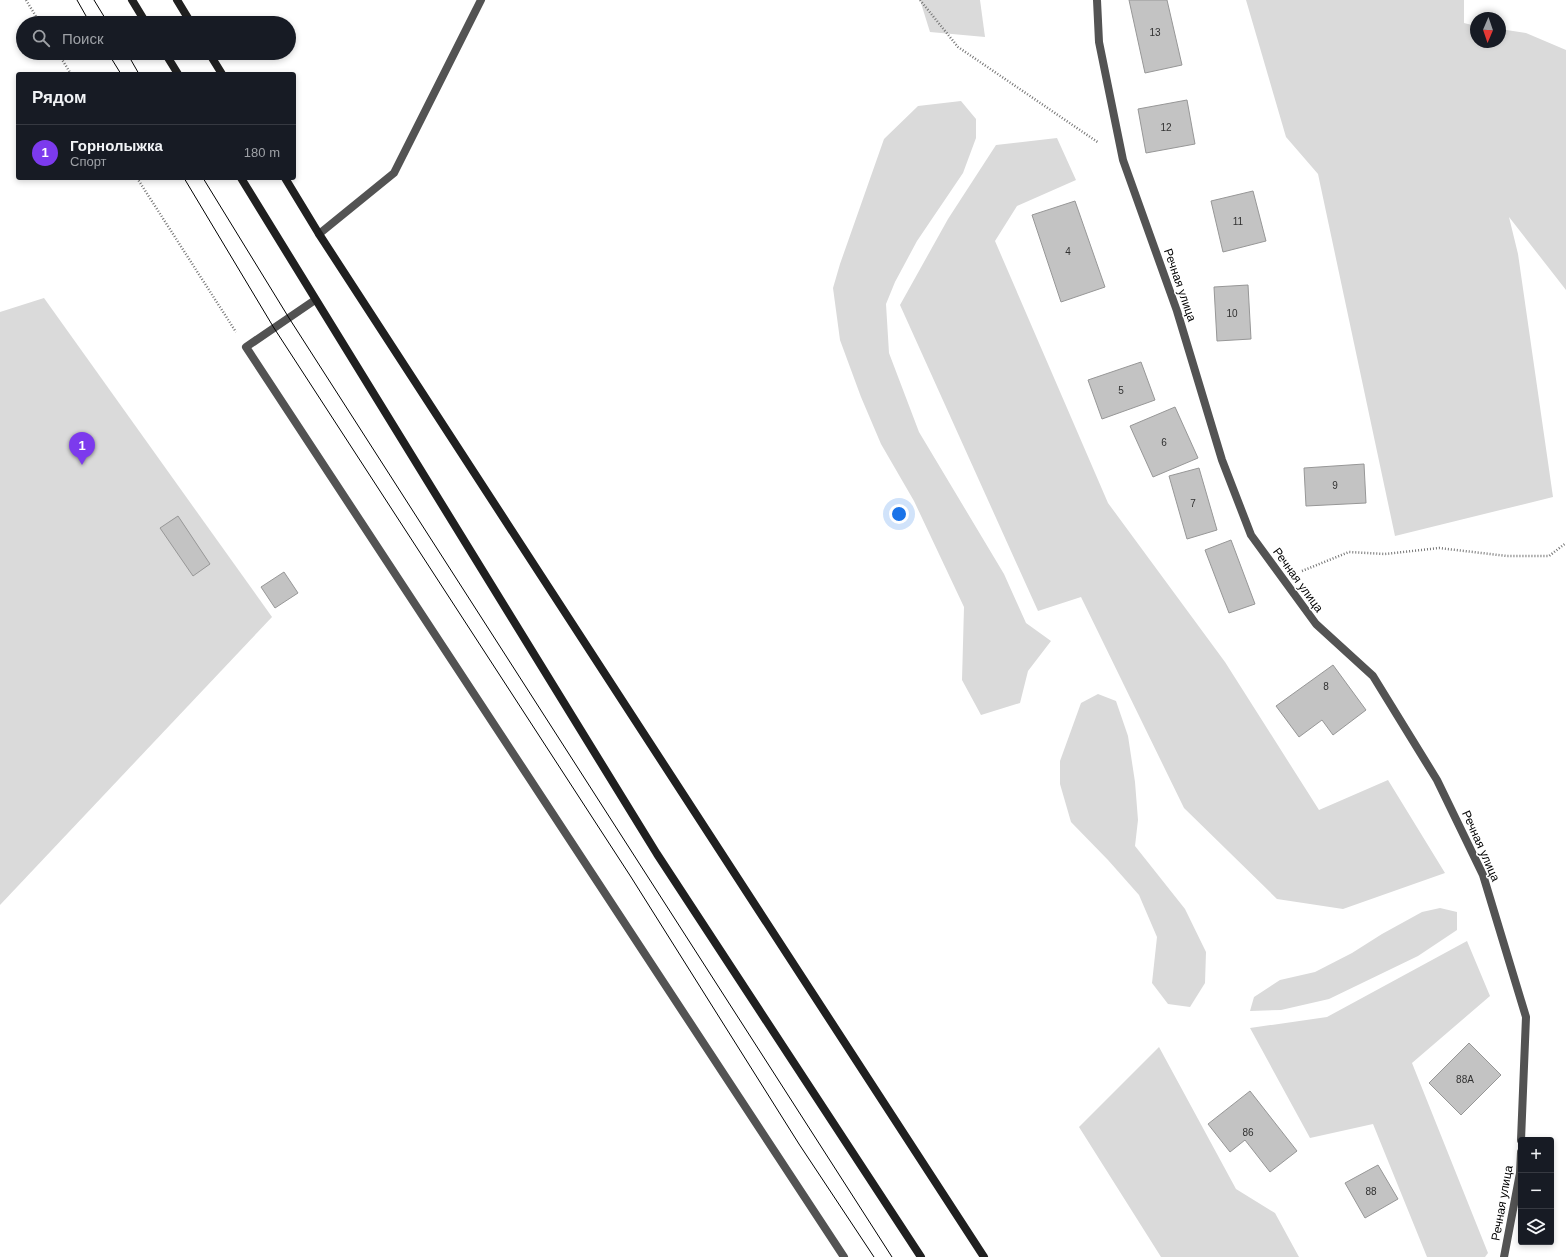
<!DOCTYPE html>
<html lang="ru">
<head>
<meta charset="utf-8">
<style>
  :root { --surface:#171b24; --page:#242831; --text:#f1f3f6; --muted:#9ea1a6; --line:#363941; --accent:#7c3aed }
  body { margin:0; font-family:Helvetica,sans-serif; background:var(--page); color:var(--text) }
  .controls { position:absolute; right:12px; bottom:12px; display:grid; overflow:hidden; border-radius:4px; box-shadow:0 2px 6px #0003 }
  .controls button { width:36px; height:36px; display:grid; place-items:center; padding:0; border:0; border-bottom:1px solid var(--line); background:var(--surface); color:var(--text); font:20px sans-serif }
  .compass { position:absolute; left:1470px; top:12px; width:36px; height:36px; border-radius:50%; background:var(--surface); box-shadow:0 2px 6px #0003; rotate:182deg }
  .you { position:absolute; left:899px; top:514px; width:14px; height:14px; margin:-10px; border:3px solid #fff; border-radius:50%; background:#1a73e8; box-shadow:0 0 0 6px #1a73e833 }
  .badge { display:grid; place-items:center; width:26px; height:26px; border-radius:50%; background:var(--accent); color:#fff; font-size:13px; font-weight:700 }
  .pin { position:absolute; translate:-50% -33px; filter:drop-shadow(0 1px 2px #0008) }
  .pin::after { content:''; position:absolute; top:21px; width:14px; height:12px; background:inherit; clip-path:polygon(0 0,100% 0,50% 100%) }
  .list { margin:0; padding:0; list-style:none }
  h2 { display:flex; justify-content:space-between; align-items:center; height:52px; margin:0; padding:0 16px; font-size:17px }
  h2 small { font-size:13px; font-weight:400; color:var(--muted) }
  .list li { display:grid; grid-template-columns:26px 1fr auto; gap:12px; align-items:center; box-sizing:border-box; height:56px; padding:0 16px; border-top:1px solid var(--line) }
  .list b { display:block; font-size:15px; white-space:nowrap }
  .list p { margin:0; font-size:13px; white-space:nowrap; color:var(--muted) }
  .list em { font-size:13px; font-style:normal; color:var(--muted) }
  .icon { flex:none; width:22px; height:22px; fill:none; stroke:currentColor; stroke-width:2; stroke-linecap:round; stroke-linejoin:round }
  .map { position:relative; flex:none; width:1566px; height:1257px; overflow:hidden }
  .search { position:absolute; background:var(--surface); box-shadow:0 2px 6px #0003; left:16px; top:16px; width:280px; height:44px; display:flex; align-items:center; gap:10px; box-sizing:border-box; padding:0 14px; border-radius:22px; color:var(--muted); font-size:15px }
  .panel { position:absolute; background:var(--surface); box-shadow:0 2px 6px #0003; left:16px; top:72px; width:280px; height:108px; border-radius:4px }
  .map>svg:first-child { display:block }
  .green { fill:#dadada }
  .building { fill:#c3c3c3; stroke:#979797 }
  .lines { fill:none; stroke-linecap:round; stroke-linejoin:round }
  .path { stroke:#757575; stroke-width:2.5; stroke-dasharray:1 2; stroke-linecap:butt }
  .minor { stroke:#535353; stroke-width:8 }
  .secondary { stroke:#202020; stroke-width:8 }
  .tram { stroke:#000; stroke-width:1 }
  .labels { text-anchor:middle; stroke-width:3; stroke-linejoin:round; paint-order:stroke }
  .number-label { font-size:10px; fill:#313131 }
  .street-label { font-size:12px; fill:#000; stroke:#fff }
</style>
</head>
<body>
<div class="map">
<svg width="1566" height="1257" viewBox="0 0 1566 1257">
  <rect width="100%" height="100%" fill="#fff"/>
  <!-- green -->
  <g class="green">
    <polygon points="920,0 980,0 985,37 930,32"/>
    <polygon points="1246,0 1464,0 1464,23 1476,26 1476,42 1500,42 1500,29 1526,33 1566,50 1566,290 1509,217 1518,254 1553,497 1395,536 1318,174 1286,137"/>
    <polygon points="961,101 976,119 976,138 963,173 917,241 895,282 886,304 889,353 919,432 1004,574 1026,623 1051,641 1028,671 1020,703 981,715 962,680 964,607 914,501 881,444 861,397 840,340 833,288 840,264 884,139 918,106"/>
    <polygon points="1057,138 1076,180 1017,206 995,241 1108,503 1225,662 1319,810 1388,780 1445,873 1343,909 1277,899 1184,808 1081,597 1038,611 900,305 948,219 996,145"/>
    <polygon points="44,298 272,617 0,905 0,312"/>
    <polygon points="1098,694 1116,701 1128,736 1135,782 1138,820 1135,846 1185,909 1206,952 1205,983 1190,1007 1168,1004 1152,983 1157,937 1139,895 1108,860 1071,822 1060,784 1060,761 1081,703"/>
    <polygon points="1440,908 1457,912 1457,930 1418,956 1329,999 1281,1010 1250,1011 1254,997 1280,980 1315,972 1352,953 1382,934 1422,912"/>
    <polygon points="1467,941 1490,996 1412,1063 1488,1253 1485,1257 1427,1257 1373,1124 1310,1138 1250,1028 1327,1017"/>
    <polygon points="1159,1047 1236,1189 1275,1213 1299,1257 1161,1257 1079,1127"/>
  </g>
  <!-- building -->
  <g class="building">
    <polygon points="1129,0 1167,0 1182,65 1145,73"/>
    <polygon points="1187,100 1195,144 1146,153 1138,109"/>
    <polygon points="1253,191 1266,241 1223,252 1211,201"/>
    <polygon points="1075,201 1105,287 1061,302 1032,215"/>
    <polygon points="1248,285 1251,339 1217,341 1214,287"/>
    <polygon points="1141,362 1155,400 1102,419 1088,380"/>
    <polygon points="1175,407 1198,458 1153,477 1130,426"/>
    <polygon points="1364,464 1366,503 1306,506 1304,468"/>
    <polygon points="1199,468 1217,530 1187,539 1169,476"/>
    <polygon points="178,516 210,564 193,576 160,528"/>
    <polygon points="1231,540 1255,604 1229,613 1205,550"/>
    <polygon points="284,572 298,593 275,608 261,587"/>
    <polygon points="1333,665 1366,710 1333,735 1322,720 1299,737 1276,706"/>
    <polygon points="1469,1043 1501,1075 1461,1115 1429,1083"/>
    <polygon points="1250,1091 1297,1151 1270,1172 1245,1140 1230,1152 1208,1124"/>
    <polygon points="1378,1165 1398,1199 1365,1218 1345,1183"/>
  </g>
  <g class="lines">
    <!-- path -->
    <g class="path">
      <polyline points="26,0 40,23"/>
      <polyline points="920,0 958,47 1099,143"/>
      <polyline points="58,53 71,74"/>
      <polyline points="137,178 236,332"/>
      <polyline points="1302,571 1349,552 1385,554 1439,548 1507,556 1549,556 1566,543"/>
    </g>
    <!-- minor -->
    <g class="minor">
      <polyline points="1097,0 1099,42 1123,160 1177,311 1222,460 1251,535 1316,624 1373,676 1437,780 1483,875 1526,1017 1521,1140"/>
      <polyline points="319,234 394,173 481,0"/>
      <polyline points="315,300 246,347 844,1257"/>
      <polyline points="1504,1257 1520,1173 1521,1152"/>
    </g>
    <!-- secondary -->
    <g class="secondary">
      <polyline points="132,0 146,23"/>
      <polyline points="177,0 191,23"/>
      <polyline points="165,53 178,74"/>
      <polyline points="209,53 222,74"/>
      <polyline points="241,178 657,854 921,1257"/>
      <polyline points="285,178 319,234 984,1257"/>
    </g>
    <!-- tram -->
    <g class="tram">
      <polyline points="77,0 90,23"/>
      <polyline points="94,0 108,23"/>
      <polyline points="108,53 121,74"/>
      <polyline points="127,53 139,74"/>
      <polyline points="184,178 274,328 631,877 799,1144 874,1257"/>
      <polyline points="203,178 289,318 892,1257"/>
    </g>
  </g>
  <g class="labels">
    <!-- number labels -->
    <g class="number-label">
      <text x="1155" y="36">13</text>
      <text x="1166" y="131">12</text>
      <text x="1238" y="225">11</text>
      <text x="1068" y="255">4</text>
      <text x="1232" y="317">10</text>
      <text x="1121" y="394">5</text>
      <text x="1164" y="446">6</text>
      <text x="1335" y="489">9</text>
      <text x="1193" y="507">7</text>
      <text x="1326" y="690">8</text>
      <text x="1465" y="1083">88А</text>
      <text x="1248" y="1136">86</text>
      <text x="1371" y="1195">88</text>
    </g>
    <!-- street labels -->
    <g class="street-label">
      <text transform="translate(1180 285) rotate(71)" y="4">Речная улица</text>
      <text transform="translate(1298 580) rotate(54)" y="4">Речная улица</text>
      <text transform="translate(1481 846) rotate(66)" y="4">Речная улица</text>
      <text transform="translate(1502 1203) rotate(-80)" y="4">Речная улица</text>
    </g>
  </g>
</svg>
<div class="controls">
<button>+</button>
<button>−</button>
<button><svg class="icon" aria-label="layers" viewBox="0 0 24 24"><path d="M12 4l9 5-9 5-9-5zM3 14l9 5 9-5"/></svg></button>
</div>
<svg class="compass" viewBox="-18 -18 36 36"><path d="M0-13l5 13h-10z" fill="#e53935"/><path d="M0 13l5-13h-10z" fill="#9ea1a6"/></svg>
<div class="you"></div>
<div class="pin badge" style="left:82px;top:465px">1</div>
<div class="search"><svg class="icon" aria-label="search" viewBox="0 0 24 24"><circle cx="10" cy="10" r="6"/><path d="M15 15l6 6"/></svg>Поиск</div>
<section class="panel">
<h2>Рядом<small></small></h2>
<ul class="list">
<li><span class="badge">1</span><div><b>Горнолыжка</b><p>Спорт</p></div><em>180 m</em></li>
</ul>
</section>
</div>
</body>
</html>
